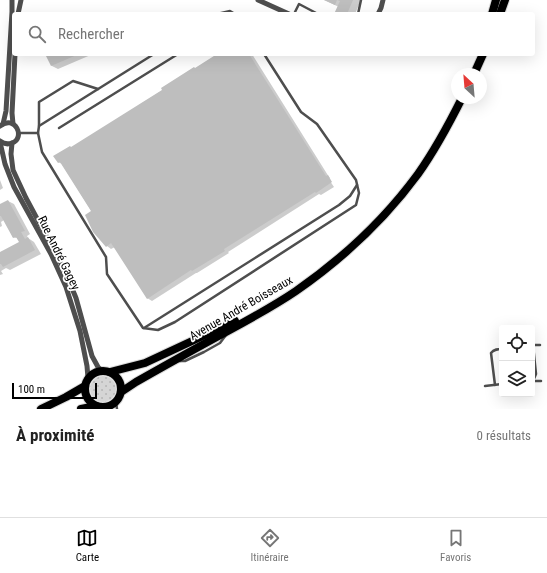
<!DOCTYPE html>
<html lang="fr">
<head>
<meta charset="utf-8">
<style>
  :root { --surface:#fff; --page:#f2f2f2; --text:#222; --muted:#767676; --line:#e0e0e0; --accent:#000 }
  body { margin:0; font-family:"Roboto Condensed",sans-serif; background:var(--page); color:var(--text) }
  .controls { position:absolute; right:12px; bottom:12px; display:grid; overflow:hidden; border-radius:4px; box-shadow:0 4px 16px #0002 }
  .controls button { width:36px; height:36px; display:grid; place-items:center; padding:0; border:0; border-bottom:1px solid var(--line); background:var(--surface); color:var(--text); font:20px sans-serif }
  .compass { position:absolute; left:451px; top:68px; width:36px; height:36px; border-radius:50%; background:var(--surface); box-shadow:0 4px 16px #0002; rotate:334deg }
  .scale { position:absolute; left:12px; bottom:10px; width:85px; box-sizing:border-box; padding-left:4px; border:2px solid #000; border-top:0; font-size:11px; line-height:14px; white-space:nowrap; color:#000; -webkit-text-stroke:3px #fff; paint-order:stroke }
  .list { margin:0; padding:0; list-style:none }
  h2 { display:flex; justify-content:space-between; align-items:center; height:52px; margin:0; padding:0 16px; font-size:17px }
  h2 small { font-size:13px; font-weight:400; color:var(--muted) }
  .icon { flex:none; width:22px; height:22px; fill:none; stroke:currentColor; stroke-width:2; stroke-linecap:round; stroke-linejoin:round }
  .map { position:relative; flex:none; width:547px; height:409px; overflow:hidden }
  .search { position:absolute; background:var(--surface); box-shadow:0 4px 16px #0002; left:12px; right:12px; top:12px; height:44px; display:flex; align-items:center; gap:10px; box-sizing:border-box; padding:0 14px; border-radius:4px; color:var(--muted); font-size:15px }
  .sheet { height:108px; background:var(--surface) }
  nav { display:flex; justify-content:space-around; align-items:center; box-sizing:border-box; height:56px; border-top:1px solid var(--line); background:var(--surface); font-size:11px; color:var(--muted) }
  nav a { display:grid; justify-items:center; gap:2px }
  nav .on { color:var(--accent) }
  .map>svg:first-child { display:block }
  .grass { fill:url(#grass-dots) }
  .shadow { fill:#0003 }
  .building { fill:#bebebe }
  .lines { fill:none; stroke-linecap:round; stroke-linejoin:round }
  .primary-casing { stroke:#dbdbdb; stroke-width:10 }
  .service { stroke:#4e4e4e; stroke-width:2.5 }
  .minor { stroke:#4e4e4e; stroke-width:5 }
  .primary { stroke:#000; stroke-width:8 }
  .labels { text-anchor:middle; stroke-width:3.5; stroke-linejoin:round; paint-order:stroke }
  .street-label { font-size:12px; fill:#000; stroke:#fff }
</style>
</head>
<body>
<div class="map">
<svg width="547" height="409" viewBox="0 0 547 409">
  <defs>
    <pattern id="grass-dots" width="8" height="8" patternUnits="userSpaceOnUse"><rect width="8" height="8" fill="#d5d5d5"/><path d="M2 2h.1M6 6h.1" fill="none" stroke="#b5b5b5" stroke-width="1.8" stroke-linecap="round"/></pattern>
  </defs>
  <rect width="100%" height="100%" fill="#fff"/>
  <!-- grass -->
  <circle class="grass" cx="103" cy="389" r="13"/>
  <!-- shadow -->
  <g class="shadow">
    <polygon points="324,0 361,0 355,14 336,14 339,7"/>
    <polygon points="47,54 93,54 58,69 52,66"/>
    <polygon points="219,54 252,54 329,177 330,178 328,178 334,187 321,195 319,194 228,252 229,253 197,273 196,273 152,301 147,298 115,247 111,249 107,246 92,212 62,164 58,162 72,148"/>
    <polygon points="0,180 3,188 0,190"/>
    <polygon points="8,201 14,204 30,234 27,236 28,238 34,242 41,254 10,270 6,268 1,271 3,274 0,275 0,254 20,243 18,237 16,238 13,237 4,220 1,222 2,226 0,227 0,205"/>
  </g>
  <!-- building -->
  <g class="building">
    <polygon points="324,0 353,0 347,14 334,14 340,1 337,0 335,5"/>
    <polygon points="45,54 79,54 51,66"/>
    <polygon points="217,54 249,54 326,176 328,175 332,182 316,193 315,192 224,249 225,251 192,271 191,270 147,299 111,243 106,247 93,232 85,215 91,211 60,162 58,163 53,156 70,146 71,147 162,90 161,88 194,67 195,68"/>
    <polygon points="8,200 25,231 21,232 25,239 28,237 35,250 3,267 1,264 0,264 0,252 19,242 16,237 13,238 1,216 0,216 0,204"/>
  </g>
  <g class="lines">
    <!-- primary casing -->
    <g class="primary-casing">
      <g id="primary">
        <polyline points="492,14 496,0"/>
        <polyline points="500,14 505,0"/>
        <polyline points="474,74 483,54"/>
        <circle cx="103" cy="389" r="18"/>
        <polyline points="110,372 145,363 235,321"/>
        <path d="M121,392L136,382C166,365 196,348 226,332C250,319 274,306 296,291C342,259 385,219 418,174C435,150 449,124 462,98"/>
        <polyline points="41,409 66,397 85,386"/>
        <polyline points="81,409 96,406"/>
      </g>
    </g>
    <!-- service -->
    <g class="service">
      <polyline points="217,14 230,11 235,14"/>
      <polyline points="294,14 299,4 318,14"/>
      <polyline points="358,14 361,0"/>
      <polyline points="154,54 39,126 38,133 42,152 106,257 107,274 143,328 158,330 175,322 356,205 359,193 356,180 317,124 301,112 264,54"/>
      <polyline points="39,126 39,102 73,81 98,89"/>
      <polyline points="59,128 178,54"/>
      <polyline points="19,133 38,133"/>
      <polyline points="144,328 339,205 350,196 357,185"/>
      <polyline points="533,345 536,374 533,381"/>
      <polyline points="533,345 540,345"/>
      <polyline points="179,361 185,361 204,352 220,343 226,335"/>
      <polyline points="532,381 541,381"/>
      <path d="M495,385L491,353C494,349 498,349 502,349"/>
      <polyline points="485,386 502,384"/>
      <polyline points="116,402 117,409"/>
      <polyline points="103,408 104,409"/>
    </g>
    <!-- minor -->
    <g class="minor">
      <polyline points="258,0 289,14"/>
      <polyline points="18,14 21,0"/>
      <polyline points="378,14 381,8 383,0"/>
      <polyline points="3,124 6,111 12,12 12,0"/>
      <polyline points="13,124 12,113 15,54"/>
      <path d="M0,126C15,114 26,138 12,143C7,145 4,144 0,141"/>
      <polyline points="0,142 5,164 14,187 51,254 66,287 80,331 87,366 88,378"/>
      <polyline points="12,143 11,154 13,170 26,198 64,269 76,298 92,356 98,367 102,371"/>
    </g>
    <!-- primary -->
    <use href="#primary" class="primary"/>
  </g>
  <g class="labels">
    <!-- street labels -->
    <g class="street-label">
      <text transform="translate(59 253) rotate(64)" y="4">Rue André Gagey</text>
      <text transform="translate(241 308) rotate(-30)" y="4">Avenue André Boisseaux</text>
    </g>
  </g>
</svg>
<div class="controls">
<button><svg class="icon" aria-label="locate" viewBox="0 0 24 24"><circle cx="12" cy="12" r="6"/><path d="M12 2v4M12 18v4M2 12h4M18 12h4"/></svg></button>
<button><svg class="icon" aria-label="layers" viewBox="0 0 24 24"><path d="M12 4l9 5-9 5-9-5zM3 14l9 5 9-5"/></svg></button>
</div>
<svg class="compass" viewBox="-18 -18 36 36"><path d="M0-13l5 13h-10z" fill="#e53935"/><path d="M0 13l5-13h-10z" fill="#767676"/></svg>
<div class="scale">100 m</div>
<div class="search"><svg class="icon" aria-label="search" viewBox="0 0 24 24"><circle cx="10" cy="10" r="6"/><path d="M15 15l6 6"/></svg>Rechercher</div>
</div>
<section class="sheet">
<h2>À proximité<small>0 résultats</small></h2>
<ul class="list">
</ul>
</section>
<nav>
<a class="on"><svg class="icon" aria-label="map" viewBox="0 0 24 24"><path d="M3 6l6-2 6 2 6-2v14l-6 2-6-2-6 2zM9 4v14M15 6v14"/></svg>Carte</a>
<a><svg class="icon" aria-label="directions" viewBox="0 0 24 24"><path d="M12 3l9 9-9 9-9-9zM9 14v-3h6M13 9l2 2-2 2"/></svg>Itinéraire</a>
<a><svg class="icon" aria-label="saved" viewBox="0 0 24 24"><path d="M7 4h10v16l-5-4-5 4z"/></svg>Favoris</a>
</nav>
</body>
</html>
